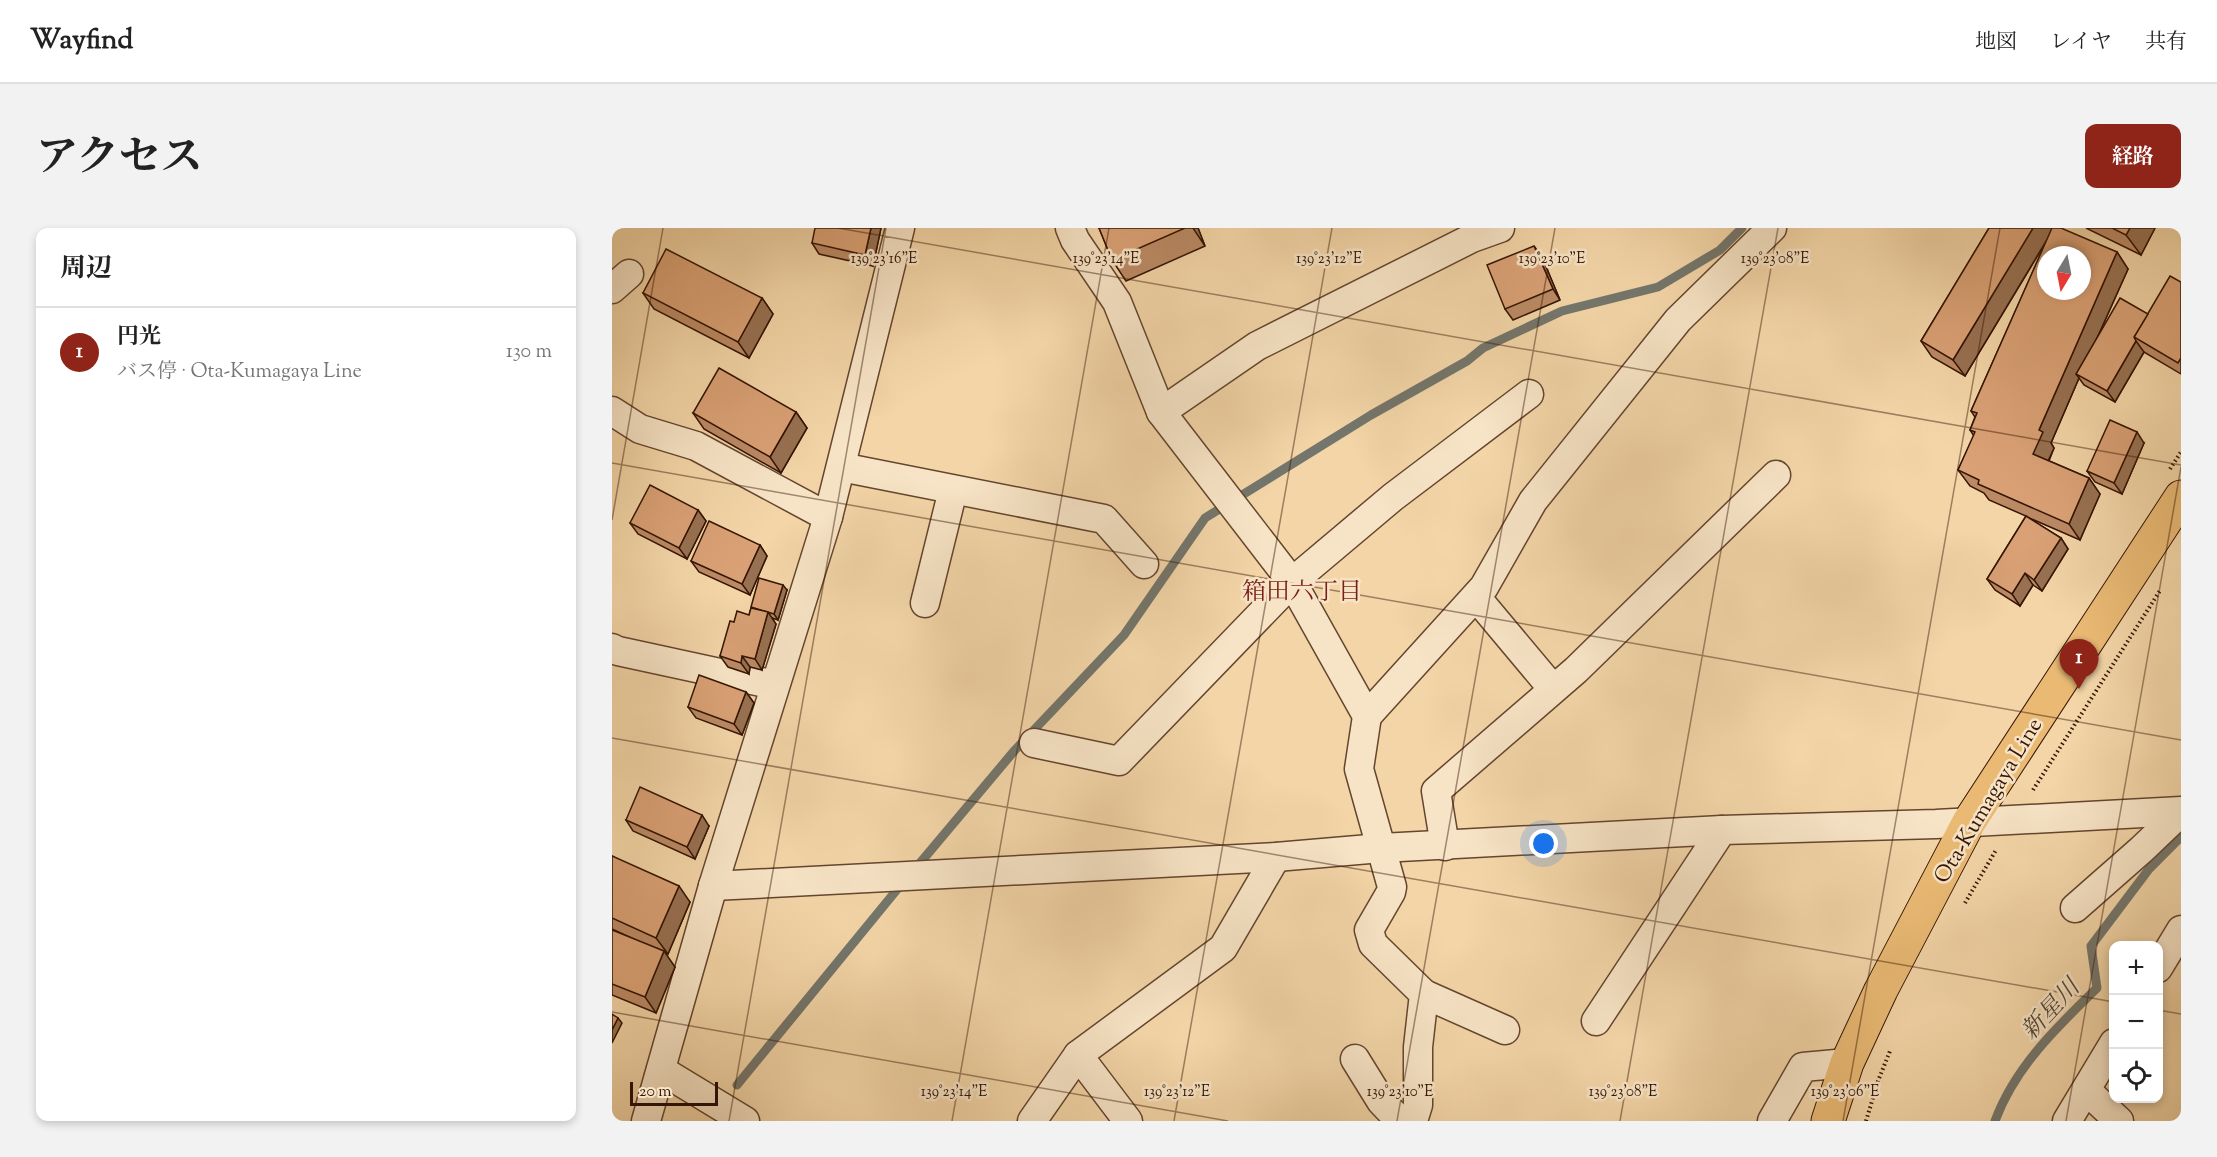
<!DOCTYPE html>
<html lang="ja">
<head>
<meta charset="utf-8">
<style>
  :root { --surface:#fff; --page:#f2f2f2; --text:#222; --muted:#767676; --line:#e0e0e0; --accent:#8f2418 }
  body { margin:0; font-family:"Sorts Mill Goudy","Noto Serif JP",serif; background:var(--page); color:var(--text) }
  .controls { position:absolute; right:18px; bottom:18px; display:grid; overflow:hidden; border-radius:12px; box-shadow:0 3px 9px #0003 }
  .controls button { width:54px; height:54px; display:grid; place-items:center; padding:0; border:0; border-bottom:2px solid var(--line); background:var(--surface); color:var(--text); font:30px sans-serif }
  .compass { position:absolute; left:1425px; top:18px; width:54px; height:54px; border-radius:50%; background:var(--surface); box-shadow:0 3px 9px #0003; rotate:190deg }
  .scale { position:absolute; left:18px; bottom:15px; width:88px; box-sizing:border-box; padding-left:6px; border:3px solid #351505; border-top:0; font-size:16px; line-height:21px; white-space:nowrap; color:#351505; -webkit-text-stroke:4px #f7e4c6; paint-order:stroke }
  .you { position:absolute; left:932px; top:616px; width:21px; height:21px; margin:-15px; border:4px solid #fff; border-radius:50%; background:#1a73e8; box-shadow:0 0 0 9px #1a73e833 }
  .badge { display:grid; place-items:center; width:39px; height:39px; border-radius:50%; background:var(--accent); color:#fff; font-size:20px; font-weight:700 }
  .pin { position:absolute; translate:-50% -50px; filter:drop-shadow(0 2px 3px #0008) }
  .pin::after { content:''; position:absolute; top:32px; width:21px; height:18px; background:inherit; clip-path:polygon(0 0,100% 0,50% 100%) }
  .list { margin:0; padding:0; list-style:none }
  h2 { display:flex; justify-content:space-between; align-items:center; height:78px; margin:0; padding:0 24px; font-size:26px }
  h2 small { font-size:20px; font-weight:400; color:var(--muted) }
  .list li { display:grid; grid-template-columns:39px 1fr auto; gap:18px; align-items:center; box-sizing:border-box; height:90px; padding:0 24px; border-top:2px solid var(--line) }
  .list b { display:block; font-size:22px; white-space:nowrap }
  .list p { margin:0; font-size:20px; white-space:nowrap; color:var(--muted) }
  .list em { font-size:20px; font-style:normal; color:var(--muted) }
  .icon { flex:none; width:33px; height:33px; fill:none; stroke:currentColor; stroke-width:2; stroke-linecap:round; stroke-linejoin:round }
  .map { position:relative; flex:none; width:1569px; height:893px; overflow:hidden; border-radius:12px }
  header { display:flex; align-items:center; gap:36px; box-sizing:border-box; height:84px; padding:0 30px; background:var(--surface); border-bottom:2px solid var(--line) }
  header strong { font-size:28px }
  nav { display:flex; gap:33px; margin-inline-start:auto; font-size:21px }
  .intro { display:flex; align-items:center; justify-content:space-between; box-sizing:border-box; height:144px; padding:0 36px }
  h1 { margin:0; font-size:42px }
  .button { padding:15px 27px; border-radius:12px; background:var(--accent); color:#fff; font-size:21px; font-weight:700 }
  main { display:flex; gap:36px; padding:0 36px }
  aside { flex:1; background:var(--surface); border-radius:12px; box-shadow:0 3px 9px #0003 }
  .map>svg:first-child { display:block }
  .lines { fill:none; stroke-linecap:round; stroke-linejoin:round }
  .stream { stroke:#74766c; stroke-width:9 }
  .minor-casing { stroke:#64452e; stroke-width:31 }
  .major-casing { stroke:#351505; stroke-width:35 }
  .path { stroke:#351505; stroke-width:4; stroke-dasharray:1.5 3; stroke-linecap:butt }
  .minor { stroke:#f7e4c6; stroke-width:28 }
  .major { stroke:#eaba74; stroke-width:33 }
  .wall { fill:#bb8a65; stroke:#351505; stroke-width:1.5 }
  .shaded-wall { fill:#987152; stroke:#351505; stroke-width:1.5 }
  .building { fill:#d9a175; stroke:#351505; stroke-width:1.5; fill-rule:evenodd }
  .ticks { fill:none; stroke:#351505; stroke-width:1.5; stroke-opacity:0.45 }
  .labels { text-anchor:middle; stroke-width:5; stroke-linejoin:round; paint-order:stroke }
  .street-label { font-size:22px; fill:#351505; stroke:#f7e4c6 }
  .neighbourhood-label { font-size:24px; fill:#7a1f14; stroke:#f7e4c6 }
  .water-label { font-size:24px; font-style:italic; fill:#544638; stroke:#f7e4c6 }
  .ticks-label { font-size:15px; text-anchor:middle; fill:#351505; stroke:#f7e4c6; stroke-width:5; stroke-linejoin:round; paint-order:stroke }
</style>
</head>
<body>
<header>
<strong>Wayfind</strong>
<nav><a>地図</a><a>レイヤ</a><a>共有</a></nav>
</header>
<div class="intro"><h1>アクセス</h1><a class="button">経路</a></div>
<main>
<aside>
<h2>周辺<small></small></h2>
<ul class="list">
<li><span class="badge">1</span><div><b>円光</b><p>バス停 · Ota-Kumagaya Line</p></div><em>130 m</em></li>
</ul>
</aside>
<div class="map">
<svg width="1569" height="893" viewBox="0 0 1569 893">
  <rect width="100%" height="100%" fill="#f3d5a7"/>
  <filter id="stains"><feTurbulence type="fractalNoise" baseFrequency=".00333" numOctaves="4"/><feColorMatrix values="0 0 0 0 .2 0 0 0 0 .09 0 0 0 0 .02 0 0 0 .5 -.17"/></filter>
  <radialGradient id="worn" r=".72"><stop offset=".6" stop-color="#630" stop-opacity="0"/><stop offset="1" stop-color="#630" stop-opacity=".3"/></radialGradient>
  <g class="lines">
    <!-- stream -->
    <g class="stream">
      <polyline points="303,641 403,522 512,407 593,290 759,187 855,133 871,120 950,83 1046,59 1108,22 1130,0"/>
      <polyline points="125,857 292,653"/>
      <path d="M1383,893C1403,839 1444,800 1485,760L1479,718L1537,641L1569,609"/>
    </g>
    <!-- minor casing -->
    <g class="minor-casing">
      <g id="minor">
        <polyline points="458,0 463,12 505,74 549,184 680,354 755,488 747,541 780,659 779,664 757,702 761,716 812,766 806,819 806,877 801,893"/>
        <polyline points="0,61 17,46"/>
        <polyline points="0,183 28,201 84,218 216,289"/>
        <polyline points="549,184 645,118 860,10 888,0"/>
        <polyline points="229,239 492,291 532,336"/>
        <polyline points="864,369 941,461"/>
        <polyline points="313,375 341,262"/>
        <polyline points="0,420 6,423 163,457"/>
        <polyline points="755,488 872,359 921,273 1066,92 1160,0"/>
        <polyline points="422,515 507,533 680,354 781,269 917,166"/>
        <polyline points="833,618 824,563 964,442 1164,247"/>
        <polyline points="101,658 664,629 769,620 1110,602 1324,596 1569,583"/>
        <polyline points="1463,680 1529,622 1569,584"/>
        <polyline points="1546,740 1569,702"/>
        <polyline points="812,766 893,802"/>
        <polyline points="984,793 1110,602"/>
        <polyline points="743,831 769,873 788,893"/>
        <polyline points="49,842 133,893"/>
        <polyline points="1474,862 1507,893"/>
        <polyline points="34,893 101,658 216,289 288,0"/>
        <polyline points="420,893 466,827"/>
        <polyline points="516,893 466,827 611,720 664,629"/>
        <polyline points="1160,893 1191,839 1235,835"/>
        <polyline points="1455,893 1502,815"/>
      </g>
    </g>
    <!-- major casing -->
    <g class="major-casing">
      <polyline id="major" points="1216,893 1235,835 1269,762 1357,594 1569,269"/>
    </g>
    <!-- path -->
    <g class="path">
      <polyline points="1558,241 1569,224"/>
      <polyline points="1421,562 1549,361"/>
      <polyline points="1353,675 1384,622"/>
      <polyline points="1254,893 1266,853 1278,823"/>
    </g>
    <!-- minor -->
    <use href="#minor" class="minor"/>
    <!-- major -->
    <use href="#major" class="major"/>
  </g>
  <!-- wall -->
  <g class="wall">
    <polygon points="269,0 261,38 207,26 200,15"/>
    <polygon points="487,0 586,0 593,18 514,53 500,32"/>
    <polygon points="1377,0 1505,24 1516,41 1486,108 1536,86 1569,54 1569,146 1532,124 1503,174 1472,157 1467,150 1439,215 1442,220 1437,233 1477,250 1488,266 1468,312 1415,289 1449,310 1456,321 1430,363 1421,357 1408,378 1383,362 1375,351 1414,288 1377,272 1372,265 1358,258 1346,242 1362,208 1358,202 1363,189 1359,183 1434,14 1353,148 1320,129 1309,113"/>
    <polygon points="1474,0 1543,0 1529,27"/>
    <polygon points="930,29 948,72 901,92 893,81"/>
    <polygon points="31,65 150,70 161,86 137,130 42,81"/>
    <polygon points="184,184 195,200 169,245 92,201 81,185"/>
    <polygon points="1532,215 1510,266 1483,254 1475,243"/>
    <polygon points="86,282 94,293 75,331 26,306 18,295"/>
    <polygon points="148,317 155,328 138,367 87,344 79,333"/>
    <polygon points="175,362 166,392 160,390 164,396 150,442 138,439 137,446 116,439 108,428 122,394 137,387 139,380"/>
    <polygon points="134,464 142,475 130,507 84,490 76,479"/>
    <polygon points="14,592 97,598 83,631 21,603"/>
    <polygon points="0,628 78,674 56,726 52,724 63,739 44,785 0,767 0,702 28,714 0,701"/>
  </g>
  <!-- shaded-wall -->
  <g class="shaded-wall">
    <polygon points="259,0 269,0 261,38 253,27"/>
    <polygon points="581,0 586,0 593,18"/>
    <polygon points="1421,0 1442,0 1353,148 1341,132"/>
    <polygon points="1518,0 1543,0 1529,27 1514,7"/>
    <polygon points="922,18 930,29 948,72 941,61"/>
    <polygon points="1505,24 1516,41 1468,148 1464,146 1467,150 1439,215 1442,220 1432,242 1421,226 1427,202"/>
    <polygon points="150,70 161,86 137,130 126,114"/>
    <polygon points="1524,113 1532,124 1503,174 1495,163"/>
    <polygon points="184,184 195,200 169,245 158,229"/>
    <polygon points="1525,204 1532,215 1510,266 1502,255"/>
    <polygon points="1477,250 1488,266 1468,312 1457,296"/>
    <polygon points="86,282 94,293 75,331 67,320"/>
    <polygon points="1449,310 1456,321 1430,363 1422,352"/>
    <polygon points="148,317 155,328 138,367 130,356"/>
    <polygon points="1413,345 1421,357 1408,378 1400,366"/>
    <polygon points="171,357 175,362 166,392 162,386"/>
    <polygon points="156,384 164,396 150,442 143,431"/>
    <polygon points="130,428 138,439 137,446 129,435"/>
    <polygon points="134,464 142,475 130,507 122,496"/>
    <polygon points="90,587 97,598 83,631 75,619"/>
    <polygon points="67,658 78,674 56,726 44,710"/>
    <polygon points="52,723 63,739 44,785 33,769"/>
    <polygon points="6,790 10,795 0,815 0,802"/>
  </g>
  <!-- building -->
  <g class="building">
    <polygon points="203,0 259,0 253,27 200,15"/>
    <polygon points="487,0 573,0 500,32"/>
    <polygon points="1377,0 1421,0 1341,132 1309,113"/>
    <path d="M1440,0H1449L1505,24L1427,202L1431,204L1421,226L1477,250L1457,296L1366,256L1367,252L1346,242L1363,204L1358,202L1365,185L1359,183ZM1434,27H1470V63H1434Z"/>
    <polygon points="1500,0 1518,0 1514,7"/>
    <polygon points="922,18 941,61 893,81 875,37"/>
    <polygon points="54,21 150,70 126,114 31,65"/>
    <polygon points="1558,48 1569,54 1569,130 1566,135 1522,109"/>
    <polygon points="1508,70 1536,86 1522,109 1524,113 1495,163 1464,146"/>
    <polygon points="107,140 184,184 158,229 81,185"/>
    <polygon points="1498,192 1525,204 1502,255 1475,243"/>
    <polygon points="38,257 86,282 67,320 18,295"/>
    <polygon points="1414,288 1449,310 1422,352 1413,345 1400,366 1375,351"/>
    <polygon points="97,293 148,317 130,356 79,333"/>
    <polygon points="147,350 171,357 162,386 139,379"/>
    <polygon points="139,380 156,384 143,431 130,428 129,435 108,428 118,393 122,394 125,383 137,387"/>
    <polygon points="87,447 134,464 122,496 76,479"/>
    <polygon points="28,559 90,587 75,619 14,592"/>
    <polygon points="0,628 67,658 44,710 0,690"/>
    <polygon points="0,702 52,723 33,769 0,756"/>
    <polygon points="0,786 6,790 0,802"/>
  </g>
  <!-- ticks -->
  <path class="ticks" d="M226,0L1569,237M0,235L1569,512M0,292L51,0M0,510L1502,774M1546,782L1569,786M0,784L616,893M117,893L274,0M340,893L497,0M562,893L720,0M785,893L943,0M1008,893L1166,0M1231,893L1388,0M1454,893L1569,239"/>
  <g class="labels">
    <!-- street labels -->
    <g class="street-label">
      <text transform="translate(1375 572) rotate(-59)" y="8">Ota-Kumagaya Line</text>
    </g>
    <!-- neighbourhood labels -->
    <g class="neighbourhood-label">
      <text x="690" y="371">箱田六丁目</text>
    </g>
    <!-- water labels -->
    <g class="water-label">
      <text transform="translate(1438 781) rotate(-47)" y="8">新星川</text>
    </g>
  </g>
  <g class="ticks-label">
    <text x="272" y="35">139°23'16"E</text>
    <text x="494" y="35">139°23'14"E</text>
    <text x="717" y="35">139°23'12"E</text>
    <text x="940" y="35">139°23'10"E</text>
    <text x="1163" y="35">139°23'08"E</text>
    <text x="342" y="868">139°23'14"E</text>
    <text x="565" y="868">139°23'12"E</text>
    <text x="788" y="868">139°23'10"E</text>
    <text x="1011" y="868">139°23'08"E</text>
    <text x="1233" y="868">139°23'06"E</text>
  </g>
  <rect width="100%" height="100%" filter="url(#stains)"/>
  <rect width="100%" height="100%" fill="url(#worn)"/>
</svg>
<div class="controls">
<button>+</button>
<button>−</button>
<button><svg class="icon" aria-label="locate" viewBox="0 0 24 24"><circle cx="12" cy="12" r="6"/><path d="M12 2v4M12 18v4M2 12h4M18 12h4"/></svg></button>
</div>
<svg class="compass" viewBox="-18 -18 36 36"><path d="M0-13l5 13h-10z" fill="#e53935"/><path d="M0 13l5-13h-10z" fill="#767676"/></svg>
<div class="scale">20 m</div>
<div class="you"></div>
<div class="pin badge" style="left:1467px;top:461px">1</div>
</div>
</main>
</body>
</html>
